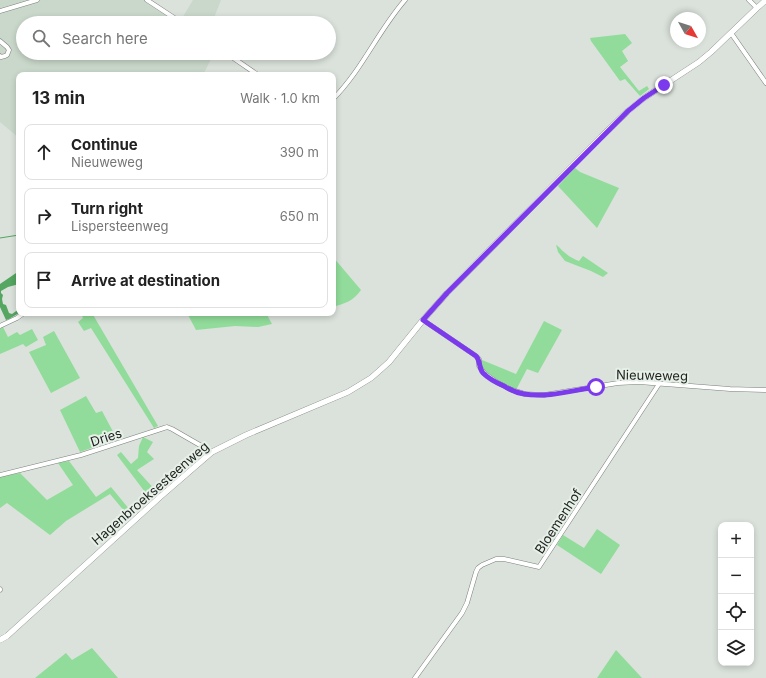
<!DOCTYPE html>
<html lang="en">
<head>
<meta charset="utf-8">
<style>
  :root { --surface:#fff; --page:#f6f6f6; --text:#222; --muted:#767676; --line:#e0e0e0 }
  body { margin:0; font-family:Inter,sans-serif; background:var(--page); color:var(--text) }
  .controls { position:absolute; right:12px; bottom:12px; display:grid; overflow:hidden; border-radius:8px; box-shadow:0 2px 6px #0003 }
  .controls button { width:36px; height:36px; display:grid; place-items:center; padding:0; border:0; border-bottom:1px solid var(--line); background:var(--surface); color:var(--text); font:20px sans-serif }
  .compass { position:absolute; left:670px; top:12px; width:36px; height:36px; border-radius:50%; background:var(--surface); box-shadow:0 2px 6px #0003; rotate:129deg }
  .stop { position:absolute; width:12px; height:12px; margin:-9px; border:3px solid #7c3aed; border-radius:50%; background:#fff }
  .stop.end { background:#7c3aed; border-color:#fff; box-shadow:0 1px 4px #0008 }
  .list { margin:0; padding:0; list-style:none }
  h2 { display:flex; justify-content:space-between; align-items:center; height:52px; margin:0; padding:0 16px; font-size:17px }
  h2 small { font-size:13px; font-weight:400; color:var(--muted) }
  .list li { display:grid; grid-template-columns:26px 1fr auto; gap:12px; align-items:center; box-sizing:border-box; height:56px; margin:0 8px 8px; padding:0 8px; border:1px solid var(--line); border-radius:8px }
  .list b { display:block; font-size:15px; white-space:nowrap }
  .list p { margin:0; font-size:13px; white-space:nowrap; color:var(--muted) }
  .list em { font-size:13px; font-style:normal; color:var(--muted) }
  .icon { flex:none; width:22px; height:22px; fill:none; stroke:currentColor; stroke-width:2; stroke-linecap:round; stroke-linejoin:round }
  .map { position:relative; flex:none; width:766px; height:678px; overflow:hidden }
  .search { position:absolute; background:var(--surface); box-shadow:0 2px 6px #0003; left:16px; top:16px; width:320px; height:44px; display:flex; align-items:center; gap:10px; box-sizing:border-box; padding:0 14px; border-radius:22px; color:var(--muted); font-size:15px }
  .panel { position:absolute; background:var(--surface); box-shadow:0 2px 6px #0003; left:16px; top:72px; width:320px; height:244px; border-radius:8px }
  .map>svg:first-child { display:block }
  .built { fill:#cad8cb }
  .green { fill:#91dc9a }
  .water { fill:#54a661 }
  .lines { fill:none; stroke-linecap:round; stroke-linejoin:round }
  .stream { stroke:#54a661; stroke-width:1 }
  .street-casing { stroke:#7a817a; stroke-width:5 }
  .secondary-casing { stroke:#7a817a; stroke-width:6 }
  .street { stroke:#fff; stroke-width:4 }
  .secondary { stroke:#fff; stroke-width:5.5 }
  .route { stroke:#7c3aed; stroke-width:5 }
  .labels { text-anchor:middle; stroke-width:4; stroke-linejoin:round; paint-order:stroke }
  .street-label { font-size:13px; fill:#1d201d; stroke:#e7f0e8 }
</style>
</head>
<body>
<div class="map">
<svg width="766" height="678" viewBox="0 0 766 678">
  <rect width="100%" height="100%" fill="#dae2db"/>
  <!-- built -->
  <polygon class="built" points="0,0 150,0 181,20 193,0 221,0 212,23 23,23 23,53 214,53 203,75 19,75 19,138 0,122"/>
  <!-- green -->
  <g class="green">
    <polygon points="625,34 632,43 622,51 628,61 620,67 639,91 647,86 649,89 640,96 625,79 620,81 591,41 590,38"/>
    <polygon points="575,168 580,172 619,188 597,228 558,186"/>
    <path d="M556,245C560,247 561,250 564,252C568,256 574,259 579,261L583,256L608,273L603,277L591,271L565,261L558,252Z"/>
    <path d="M333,257L361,290C353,301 346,303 333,307Z"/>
    <polygon points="81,313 92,313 158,426 154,428 91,328 84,331 78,322 83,318"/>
    <polygon points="187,313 266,313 272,324 258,327 235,326 196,330"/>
    <path d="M544,321L562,330L538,373L527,369L516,390C504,384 483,378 480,363L482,360L516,374Z"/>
    <polygon points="3,327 8,337 17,332 20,335 32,329 38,340 26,347 23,344 0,354 0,329"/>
    <polygon points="54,331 80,378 51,393 29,352 46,345 43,337"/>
    <polygon points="86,396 96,413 102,411 117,439 80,452 60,410"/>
    <polygon points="143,437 153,442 147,452 154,459 137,470 157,492 157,495 151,500 117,455 121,452 131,464 138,458 139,446"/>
    <polygon points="69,461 96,497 111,487 134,515 130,518 110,494 66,521 50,535 7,503 0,508 0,477 20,473 47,500 73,485 58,463"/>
    <polygon points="597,529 620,545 601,574 557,545 563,535 584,548"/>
    <polygon points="92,648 118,678 35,678 66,653 72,660"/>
    <polygon points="616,650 642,678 597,678"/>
  </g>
  <!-- water -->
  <polygon class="water" points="19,271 19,284 8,287 1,291 1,293 3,295 2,299 3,304 6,305 9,313 12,314 19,309 19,313 9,319 6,320 0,307 0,284"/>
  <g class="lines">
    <!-- stream -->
    <polyline class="stream" points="0,238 19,235"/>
    <!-- street casing -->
    <g class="street-casing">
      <g id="street">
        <polyline points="147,0 182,23"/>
        <polyline points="749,0 757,8"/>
        <polyline points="0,11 37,0"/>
        <polyline points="731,33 766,83"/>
        <polyline points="0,41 7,47 9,50 7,55 5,56 1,57 0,56"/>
        <polyline points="226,53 258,75"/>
        <path d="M333,99C362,70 378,31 405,0"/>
        <polyline points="423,320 476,356 479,359 479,366 485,374 498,383 512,390 525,394 544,395 618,383 639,382 730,389 766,390"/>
        <polyline points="0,326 17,318 24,313"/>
        <polyline points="0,475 81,455 164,428 167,427 172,429 212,452"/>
        <polyline points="0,589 0,590"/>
        <polyline points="415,678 462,613 467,603 476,572 478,568 482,565 496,559 504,559 539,567 659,384"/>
      </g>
    </g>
    <!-- secondary casing -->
    <g class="secondary-casing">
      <polyline id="secondary" points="0,640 7,636 160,497 212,452 246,435 348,392 371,378 379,371 389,362 423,320 447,293 601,137 628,111 644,98 699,62 711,52 757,8 766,0"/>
    </g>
    <!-- street -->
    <use href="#street" class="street"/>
    <!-- secondary -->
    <use href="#secondary" class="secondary"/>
  </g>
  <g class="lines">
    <!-- route -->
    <path class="route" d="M596,387C574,390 547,398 524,394C517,393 510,390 504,386C497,383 489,379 483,373C478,367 481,361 476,356L423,320L447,293L628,111L644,98L664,85"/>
  </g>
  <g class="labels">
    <!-- street labels -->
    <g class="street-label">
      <text transform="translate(652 375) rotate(1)" y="5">Nieuweweg</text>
      <text transform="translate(106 437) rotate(-18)" y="5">Dries</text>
      <text transform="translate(150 493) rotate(-41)" y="5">Hagenbroeksesteenweg</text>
      <text transform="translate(558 521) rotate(-57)" y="5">Bloemenhof</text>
    </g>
  </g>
</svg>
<div class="controls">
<button>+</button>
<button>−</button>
<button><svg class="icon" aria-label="locate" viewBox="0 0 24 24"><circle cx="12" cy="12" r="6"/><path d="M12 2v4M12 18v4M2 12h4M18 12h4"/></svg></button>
<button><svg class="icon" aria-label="layers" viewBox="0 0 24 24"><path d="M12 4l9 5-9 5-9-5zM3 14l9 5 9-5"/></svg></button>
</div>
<svg class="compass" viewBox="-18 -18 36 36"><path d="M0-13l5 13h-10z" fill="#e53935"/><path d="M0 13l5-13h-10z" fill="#767676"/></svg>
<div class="stop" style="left:596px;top:387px"></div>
<div class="stop end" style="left:664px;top:85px"></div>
<div class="search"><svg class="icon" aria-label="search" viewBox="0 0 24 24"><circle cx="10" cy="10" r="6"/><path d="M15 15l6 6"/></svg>Search here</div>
<section class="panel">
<h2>13 min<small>Walk · 1.0 km</small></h2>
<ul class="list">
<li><svg class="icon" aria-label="ahead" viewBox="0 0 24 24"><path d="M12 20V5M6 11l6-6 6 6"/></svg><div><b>Continue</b><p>Nieuweweg</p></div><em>390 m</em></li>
<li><svg class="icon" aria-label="right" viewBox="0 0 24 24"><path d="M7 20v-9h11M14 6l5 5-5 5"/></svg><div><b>Turn right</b><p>Lispersteenweg</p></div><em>650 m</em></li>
<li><svg class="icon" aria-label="arrive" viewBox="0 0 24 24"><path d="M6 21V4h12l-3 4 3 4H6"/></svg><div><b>Arrive at destination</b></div></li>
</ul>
</section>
</div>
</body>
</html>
